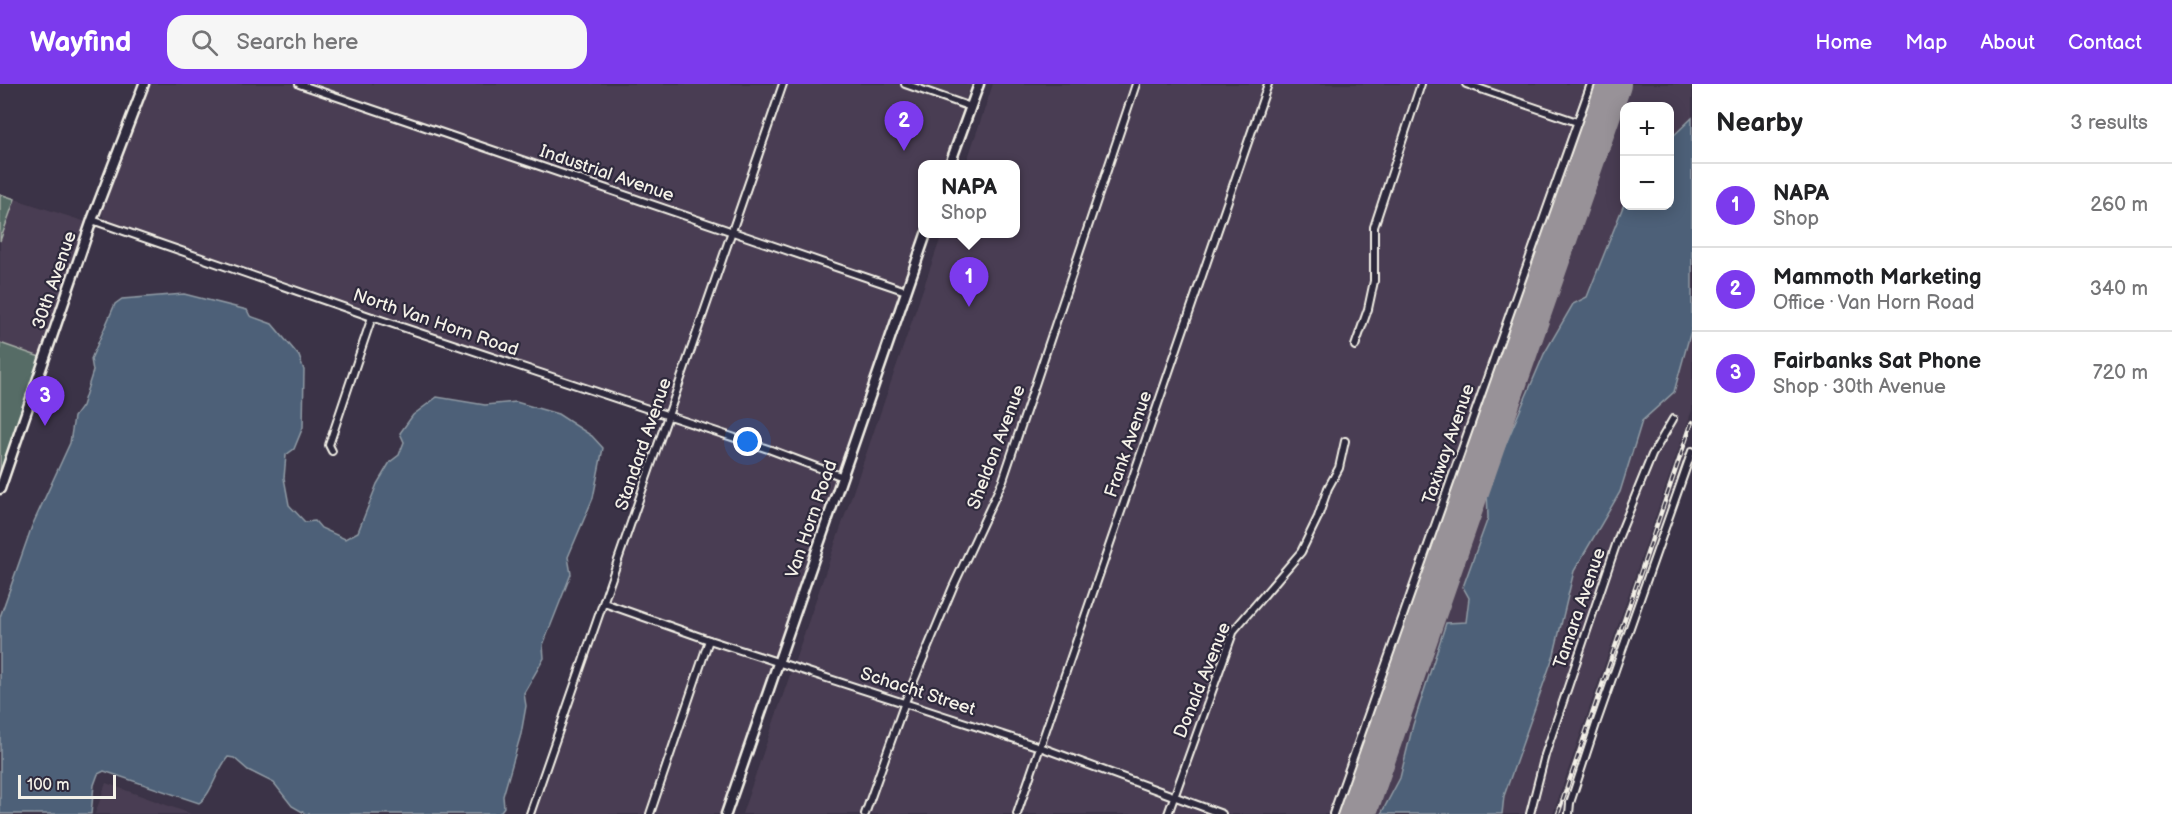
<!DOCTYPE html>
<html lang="en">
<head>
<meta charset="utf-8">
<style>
  :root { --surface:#fff; --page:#f6f6f6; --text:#202124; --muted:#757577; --line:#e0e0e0; --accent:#7c3aed }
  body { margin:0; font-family:"Balsamiq Sans",sans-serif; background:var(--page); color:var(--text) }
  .controls { position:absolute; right:18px; top:18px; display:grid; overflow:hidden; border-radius:12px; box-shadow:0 3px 15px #0003 }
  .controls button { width:54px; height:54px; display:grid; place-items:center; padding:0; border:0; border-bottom:2px solid var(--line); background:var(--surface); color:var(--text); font:30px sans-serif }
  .scale { position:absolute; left:18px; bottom:15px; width:98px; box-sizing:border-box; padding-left:6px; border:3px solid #f4f1e8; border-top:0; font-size:16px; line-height:21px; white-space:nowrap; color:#f4f1e8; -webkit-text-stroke:4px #2f2a3d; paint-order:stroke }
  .you { position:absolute; left:748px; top:358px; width:21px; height:21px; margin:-15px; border:4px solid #fff; border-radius:50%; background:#1a73e8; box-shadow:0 0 0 9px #1a73e833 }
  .badge { display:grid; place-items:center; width:39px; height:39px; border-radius:50%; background:var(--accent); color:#fff; font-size:20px; font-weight:700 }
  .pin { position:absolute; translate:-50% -50px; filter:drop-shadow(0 2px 3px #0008) }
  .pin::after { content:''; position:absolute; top:32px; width:21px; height:18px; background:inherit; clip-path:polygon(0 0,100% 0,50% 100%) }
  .popup { position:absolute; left:918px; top:76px; width:102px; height:78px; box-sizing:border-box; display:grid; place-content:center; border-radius:12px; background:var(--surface); filter:drop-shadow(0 2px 4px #0005); font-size:20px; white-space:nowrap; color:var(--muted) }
  .popup b { font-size:22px; color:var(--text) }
  .popup::after { content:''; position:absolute; left:50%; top:100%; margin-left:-12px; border:12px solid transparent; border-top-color:var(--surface) }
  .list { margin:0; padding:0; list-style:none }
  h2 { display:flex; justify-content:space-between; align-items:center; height:78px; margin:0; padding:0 24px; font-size:26px }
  h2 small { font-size:20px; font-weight:400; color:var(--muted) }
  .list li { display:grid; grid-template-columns:39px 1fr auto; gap:18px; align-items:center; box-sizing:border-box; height:84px; padding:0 24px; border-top:2px solid var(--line) }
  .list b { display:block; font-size:22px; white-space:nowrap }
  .list p { margin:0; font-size:20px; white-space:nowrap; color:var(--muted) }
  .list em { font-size:20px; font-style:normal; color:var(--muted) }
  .icon { flex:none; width:33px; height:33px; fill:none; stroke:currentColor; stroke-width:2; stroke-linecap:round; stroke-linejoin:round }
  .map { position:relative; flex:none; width:1692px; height:730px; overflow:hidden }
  header { display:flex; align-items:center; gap:36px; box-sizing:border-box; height:84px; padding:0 30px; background:var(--accent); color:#fff }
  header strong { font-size:28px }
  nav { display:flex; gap:33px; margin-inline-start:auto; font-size:21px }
  .search { width:420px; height:54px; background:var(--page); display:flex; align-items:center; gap:15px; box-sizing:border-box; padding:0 21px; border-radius:18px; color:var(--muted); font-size:22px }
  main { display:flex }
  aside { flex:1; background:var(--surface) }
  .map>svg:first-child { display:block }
  .built { fill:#4a3e52; fill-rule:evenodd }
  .green { fill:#576c66; stroke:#a6aea7; stroke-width:1.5 }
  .water { fill:#4d6178; stroke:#909ba5; stroke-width:1.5 }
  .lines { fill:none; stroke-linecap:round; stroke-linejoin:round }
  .runway { stroke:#989298; stroke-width:44 }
  .street-casing { stroke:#f4f1e8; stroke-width:10 }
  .secondary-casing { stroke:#f4f1e8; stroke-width:13 }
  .street { stroke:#2f2a3d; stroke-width:6 }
  .secondary { stroke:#2f2a3d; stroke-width:8 }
  .rail-casing { stroke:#f4f1e8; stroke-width:4.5 }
  .rail { stroke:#2f2a3d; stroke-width:2; stroke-dasharray:7; stroke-linecap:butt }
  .labels { text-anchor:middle; stroke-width:4.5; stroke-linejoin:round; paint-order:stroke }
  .street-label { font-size:18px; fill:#f4f1e8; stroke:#2f2a3d }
</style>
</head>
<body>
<header>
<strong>Wayfind</strong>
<div class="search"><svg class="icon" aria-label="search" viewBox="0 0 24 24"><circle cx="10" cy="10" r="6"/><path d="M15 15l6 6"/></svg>Search here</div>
<nav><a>Home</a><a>Map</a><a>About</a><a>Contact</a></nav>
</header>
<main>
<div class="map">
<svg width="1692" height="730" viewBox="0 0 1692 730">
  <rect width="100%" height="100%" fill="#3b3347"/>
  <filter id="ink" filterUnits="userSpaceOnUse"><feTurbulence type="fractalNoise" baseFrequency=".0167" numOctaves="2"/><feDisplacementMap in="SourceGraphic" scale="12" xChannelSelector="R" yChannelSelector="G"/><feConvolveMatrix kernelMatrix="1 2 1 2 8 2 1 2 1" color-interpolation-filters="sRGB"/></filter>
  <g filter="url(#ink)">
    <!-- built -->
    <g class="built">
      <polygon points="147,0 971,0 943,80 922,80 922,141 720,730 535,730 673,330 108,137 103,133 102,128"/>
      <path d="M993,0H1692V326L1553,730H742L942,150H1016V80H966ZM1624,22H1670V122H1624Z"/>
      <polygon points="15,115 86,138 40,273 0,259 0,157"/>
      <polygon points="106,699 191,730 95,730"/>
    </g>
    <!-- green -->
    <g class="green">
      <polygon points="0,110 15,115 0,157"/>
      <polygon points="0,259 40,273 0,389"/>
    </g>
    <!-- water -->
    <g class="water">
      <polygon points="1692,34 1692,243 1674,308 1642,337 1620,408 1574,487 1554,570 1504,712 1502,730 1381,730 1400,694 1413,641 1446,539 1466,538 1469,514 1463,503 1488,434 1487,404 1544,270 1573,220 1587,213 1624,120 1670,122 1670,55"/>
      <path d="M184,210L247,226L250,232L272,240L299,272L304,286L303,343L294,365L286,371L284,394L289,421L305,438L315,437L321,444L345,455L358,448L377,400L390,378L399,371L404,358L400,349L413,331L437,313L485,321L516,318L558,330L592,352L603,364L593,414L568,473L571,490L543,561L544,574L524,609L526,622L521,650L503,712L504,723L499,730H306L292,722L274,699L248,686L234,674L228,673C216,687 212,710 199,719L104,687L98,690L94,701L91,730H0V533L32,442L70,359L74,333L82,322L93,287L91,275L115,220L122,215Z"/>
    </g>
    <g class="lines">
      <!-- runway -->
      <polyline class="runway" points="1354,730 1609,0"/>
      <!-- street casing -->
      <g class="street-casing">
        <g id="street">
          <polyline points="299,0 906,207"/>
          <polyline points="905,0 971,23"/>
          <polyline points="1466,0 1577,38"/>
          <polyline points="92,136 372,233 771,366 843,393"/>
          <polyline points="1355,262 1368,225 1374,197 1374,143 1421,0"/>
          <polyline points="332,367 329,361 372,233"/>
          <polyline points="604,519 709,556 1040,663 1222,730"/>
          <polyline points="530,730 783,0"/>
          <polyline points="650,730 709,556"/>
          <polyline points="865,730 905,618 953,503 1003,396 1136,0"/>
          <polyline points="1017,730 1268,0"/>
          <polyline points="1168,730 1234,546 1301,468 1318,433 1328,404 1339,384 1345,357"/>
          <polyline points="1333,730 1591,0"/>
          <polyline points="1530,730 1545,671 1619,452 1652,371 1673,335"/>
          <polyline points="1569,730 1570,719 1596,640 1692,367"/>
        </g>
      </g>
      <!-- secondary casing -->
      <g class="secondary-casing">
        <g id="secondary">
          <polyline points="950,80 979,0"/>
          <polyline points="0,405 92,136 144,0"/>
          <polyline points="726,730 926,150"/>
        </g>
      </g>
      <!-- street -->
      <use href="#street" class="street"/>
      <!-- secondary -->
      <use href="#secondary" class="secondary"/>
      <!-- rail casing -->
      <g class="rail-casing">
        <polyline id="rail" points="1558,730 1692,338"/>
      </g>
      <!-- rail -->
      <use href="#rail" class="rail"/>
    </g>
  </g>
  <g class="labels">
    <!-- street labels -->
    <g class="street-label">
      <text transform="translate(607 89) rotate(19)" y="6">Industrial Avenue</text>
      <text transform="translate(54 196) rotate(-71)" y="6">30th Avenue</text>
      <text transform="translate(436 238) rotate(19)" y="6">North Van Horn Road</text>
      <text transform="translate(643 360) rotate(-71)" y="6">Standard Avenue</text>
      <text transform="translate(1128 360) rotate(-71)" y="6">Frank Avenue</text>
      <text transform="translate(1448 360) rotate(-71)" y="6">Taxiway Avenue</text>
      <text transform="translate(996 363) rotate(-69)" y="6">Sheldon Avenue</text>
      <text transform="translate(811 435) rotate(-71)" y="6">Van Horn Road</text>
      <text transform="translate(1579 524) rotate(-71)" y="6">Tamara Avenue</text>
      <text transform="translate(1202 596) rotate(-68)" y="6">Donald Avenue</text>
      <text transform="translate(918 607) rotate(18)" y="6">Schacht Street</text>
    </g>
  </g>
</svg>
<div class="controls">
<button>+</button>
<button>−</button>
</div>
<div class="scale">100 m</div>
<div class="you"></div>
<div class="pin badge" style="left:969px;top:223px">1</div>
<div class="popup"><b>NAPA</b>Shop</div>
<div class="pin badge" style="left:904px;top:67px">2</div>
<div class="pin badge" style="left:45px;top:342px">3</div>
</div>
<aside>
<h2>Nearby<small>3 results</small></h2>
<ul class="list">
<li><span class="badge">1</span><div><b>NAPA</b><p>Shop</p></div><em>260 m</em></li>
<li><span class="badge">2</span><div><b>Mammoth Marketing</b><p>Office · Van Horn Road</p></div><em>340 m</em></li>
<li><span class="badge">3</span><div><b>Fairbanks Sat Phone</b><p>Shop · 30th Avenue</p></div><em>720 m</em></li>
</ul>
</aside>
</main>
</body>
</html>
